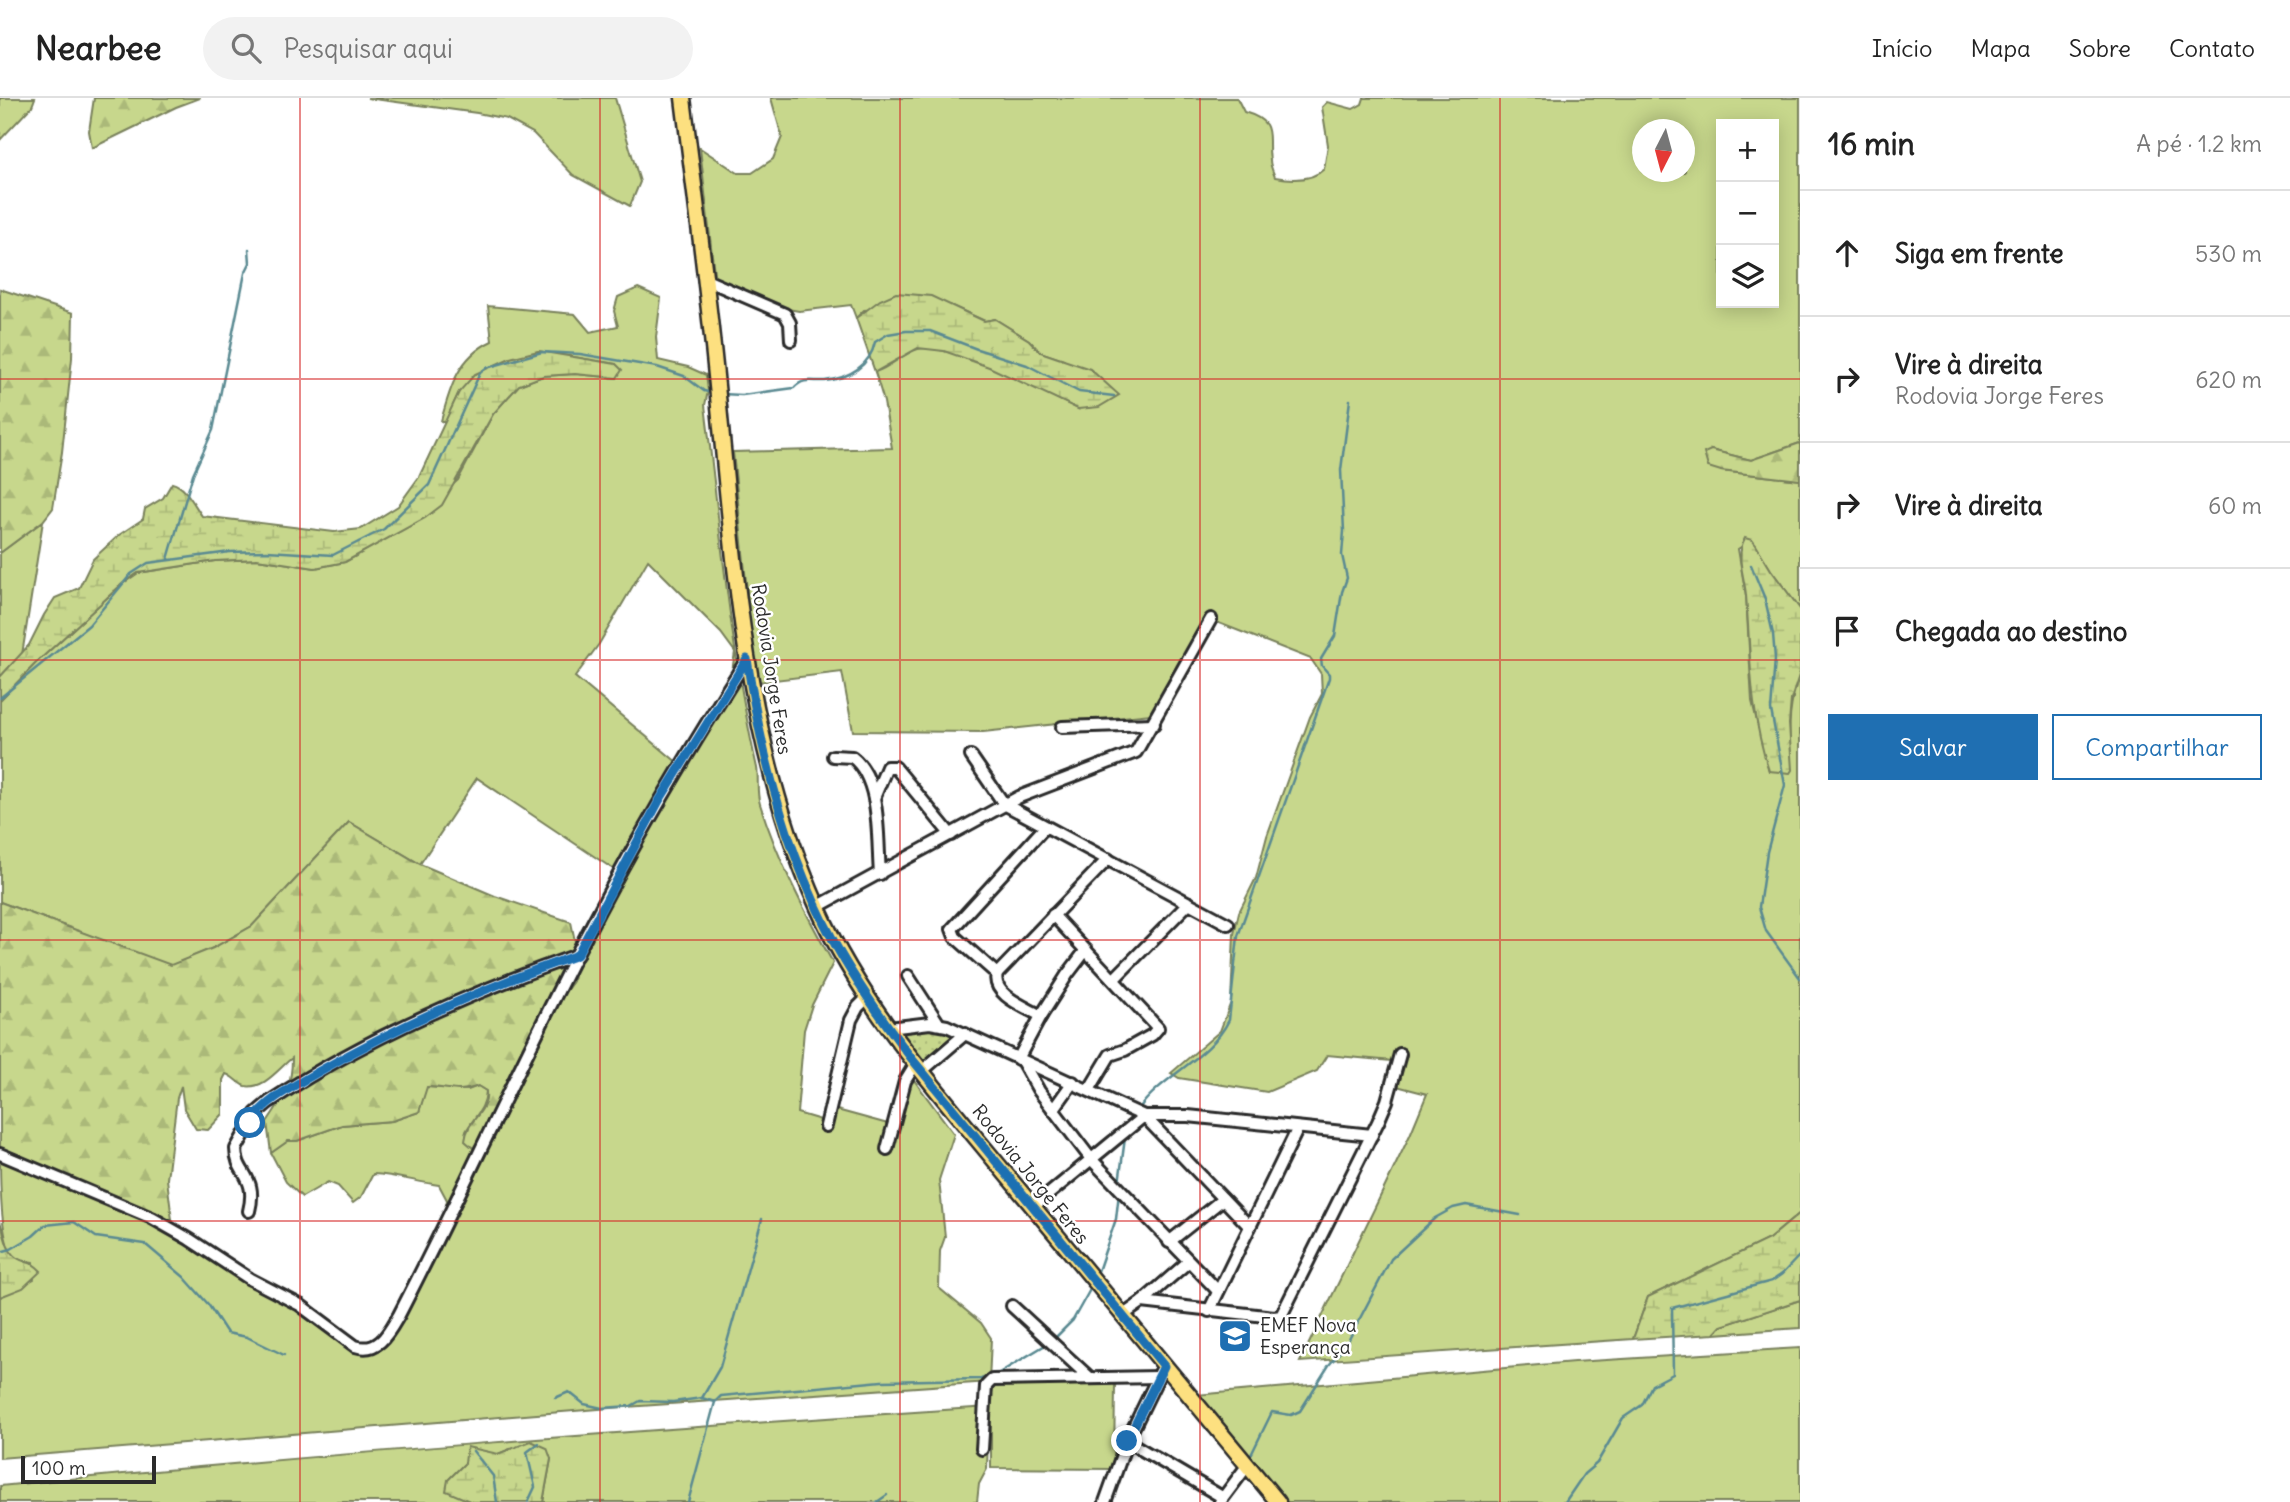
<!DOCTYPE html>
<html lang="pt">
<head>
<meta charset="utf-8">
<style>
  :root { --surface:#fff; --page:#f2f2f2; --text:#222; --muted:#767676; --line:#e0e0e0; --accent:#1f6fb2 }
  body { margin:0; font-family:Delius,sans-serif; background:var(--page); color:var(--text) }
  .controls { position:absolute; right:21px; top:21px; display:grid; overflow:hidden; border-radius:0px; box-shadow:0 4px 18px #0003 }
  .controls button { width:63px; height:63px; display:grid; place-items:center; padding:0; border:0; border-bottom:2px solid var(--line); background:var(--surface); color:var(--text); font:35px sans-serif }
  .compass { position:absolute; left:1632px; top:21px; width:63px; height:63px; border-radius:50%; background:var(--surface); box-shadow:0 4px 18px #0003; rotate:186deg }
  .scale { position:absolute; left:21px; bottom:18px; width:135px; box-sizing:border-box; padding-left:7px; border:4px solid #2b2b2b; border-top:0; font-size:19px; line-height:24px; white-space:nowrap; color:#2b2b2b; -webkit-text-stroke:5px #fff; paint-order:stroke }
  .stop { position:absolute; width:21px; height:21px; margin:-16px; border:5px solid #1f6fb2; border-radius:50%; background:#fff }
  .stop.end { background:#1f6fb2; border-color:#fff; box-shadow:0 2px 7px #0008 }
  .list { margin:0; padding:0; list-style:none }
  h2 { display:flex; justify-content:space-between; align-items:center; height:91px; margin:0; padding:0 28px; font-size:30px }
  h2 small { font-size:23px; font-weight:400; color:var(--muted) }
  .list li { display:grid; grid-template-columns:46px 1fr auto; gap:21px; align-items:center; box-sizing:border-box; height:126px; padding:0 28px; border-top:2px solid var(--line) }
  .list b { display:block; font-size:26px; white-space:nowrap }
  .list p { margin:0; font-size:23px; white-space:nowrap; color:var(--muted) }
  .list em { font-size:23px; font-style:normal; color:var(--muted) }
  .actions { display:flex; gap:14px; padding:21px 28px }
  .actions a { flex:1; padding:16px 0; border:2px solid var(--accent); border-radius:0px; text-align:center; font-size:24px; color:var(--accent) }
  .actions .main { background:var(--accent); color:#fff }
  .icon { flex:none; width:38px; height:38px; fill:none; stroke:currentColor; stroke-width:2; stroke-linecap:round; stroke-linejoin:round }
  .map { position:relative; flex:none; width:1800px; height:1404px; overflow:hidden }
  header { display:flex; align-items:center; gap:42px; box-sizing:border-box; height:98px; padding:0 35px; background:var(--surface); border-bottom:2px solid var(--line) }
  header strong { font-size:33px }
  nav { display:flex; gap:38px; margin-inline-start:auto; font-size:24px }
  .search { width:490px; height:63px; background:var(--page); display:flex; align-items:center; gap:18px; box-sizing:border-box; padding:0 24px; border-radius:38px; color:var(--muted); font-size:26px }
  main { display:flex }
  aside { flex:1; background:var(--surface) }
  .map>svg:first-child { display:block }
  .green { fill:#c7d78c; stroke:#79815c; stroke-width:2; fill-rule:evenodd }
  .forest { fill:url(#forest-firs); stroke:#79815c; stroke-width:2 }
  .wetland { fill:url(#wetland-marsh); stroke:#79815c; stroke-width:2 }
  .park { fill:url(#park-dots); stroke:#79815c; stroke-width:2 }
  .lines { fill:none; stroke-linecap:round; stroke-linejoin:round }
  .stream { stroke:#5a8a92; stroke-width:2.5 }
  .minor-casing { stroke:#2b2b2b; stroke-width:16 }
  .major-casing { stroke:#2b2b2b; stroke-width:19 }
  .minor { stroke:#fff; stroke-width:10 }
  .major { stroke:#fde080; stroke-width:14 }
  .route { stroke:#1f6fb2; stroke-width:9 }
  .grid { fill:none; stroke:#d62828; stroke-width:2; stroke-opacity:0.55 }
  .labels { text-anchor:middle; stroke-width:5; stroke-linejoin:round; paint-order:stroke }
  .street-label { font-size:19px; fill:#2b2b2b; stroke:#fff }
  .poi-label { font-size:19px; fill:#2b2b2b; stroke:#fff; text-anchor:start }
</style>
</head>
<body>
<header>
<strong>Nearbee</strong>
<div class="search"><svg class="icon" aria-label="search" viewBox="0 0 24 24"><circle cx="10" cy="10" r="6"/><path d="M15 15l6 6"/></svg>Pesquisar aqui</div>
<nav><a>Início</a><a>Mapa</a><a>Sobre</a><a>Contato</a></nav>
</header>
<main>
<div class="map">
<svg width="1800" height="1404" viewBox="0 0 1800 1404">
  <defs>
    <pattern id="forest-firs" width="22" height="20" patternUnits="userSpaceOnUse" patternTransform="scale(1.75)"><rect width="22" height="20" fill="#c7d78c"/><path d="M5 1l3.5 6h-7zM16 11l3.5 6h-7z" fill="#abb979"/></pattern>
    <pattern id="wetland-marsh" width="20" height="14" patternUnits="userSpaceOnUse" patternTransform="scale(1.75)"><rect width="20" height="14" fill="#c7d78c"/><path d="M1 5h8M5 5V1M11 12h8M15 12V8" fill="none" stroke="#abb979"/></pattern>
    <pattern id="park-dots" width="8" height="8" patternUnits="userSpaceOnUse" patternTransform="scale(1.75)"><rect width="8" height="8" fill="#c7d78c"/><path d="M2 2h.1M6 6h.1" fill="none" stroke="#abb979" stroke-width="1.8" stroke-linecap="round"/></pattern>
  </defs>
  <rect width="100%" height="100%" fill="#fff"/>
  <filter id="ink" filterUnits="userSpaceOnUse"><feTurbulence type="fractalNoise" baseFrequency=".0143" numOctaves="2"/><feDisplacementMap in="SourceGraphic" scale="14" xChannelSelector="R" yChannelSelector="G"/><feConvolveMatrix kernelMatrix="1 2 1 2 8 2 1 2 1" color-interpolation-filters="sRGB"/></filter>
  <g filter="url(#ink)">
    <!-- green -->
    <g class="green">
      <polygon points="0,0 35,0 32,8 0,42"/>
      <polygon points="367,0 615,0 640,84 630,108 573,77 533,35 507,21 477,15"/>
      <path d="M771,0H1237L1244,14C1278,24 1266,37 1270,62C1270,68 1273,74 1275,79C1291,82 1312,83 1324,71L1328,47L1322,9L1327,4L1353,11L1362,6L1364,0H1800V345L1751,362L1711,352L1721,373L1800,382V511L1771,472L1752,442L1738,451L1746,498L1752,603L1769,673L1791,660C1788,625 1789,608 1800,574V1115L1769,1141L1648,1199L1633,1241L1300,1264L1410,1037L1427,996L1389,986L1392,963L1327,957L1317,973L1267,994L1179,980L1171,975L1220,933L1231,904L1234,836L1239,814L1256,780L1267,738L1310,619L1322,596L1321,576L1311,561L1206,520L1151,616L983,634L853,633L842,574L758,584L753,554L733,354L892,350L884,304L875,274C891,269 903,255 918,251C948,243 1048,296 1078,311L1064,262L1040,254L1029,242L995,221L985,223L950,207L864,212L856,220L851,207L799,213L782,210L715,184L700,50L738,75H752L773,61L782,39ZM1721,26H1774V205H1721ZM1643,32H1685V74H1643Z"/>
      <path d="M638,190L661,200L656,239L658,262L688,269L706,277L708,293L705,307C720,428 730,551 757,670C759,682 756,694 760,706C778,763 805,814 833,865L812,907L804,932L797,1015L824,1023L833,1011L888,1026L905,970L954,1036L939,1082L945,1139L940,1153L939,1190L981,1225L991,1240L989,1284L611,1310L0,1360V1199L34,1181L33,1164C26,1163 18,1163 12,1157C0,1139 0,1082 0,1058L127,1106L244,1173L284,1192L363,1254L379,1243L441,1135L447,1102L439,1087C417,1084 395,1077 373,1076L361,1099L353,1105L338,1088L328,1084L302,1099L286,1084L271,1055L288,1043H297L342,1027L392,1023L419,1014L426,989L468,992L478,988L486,993C485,1012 474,1018 465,1035L573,883L574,873L622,777L477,680L420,766L349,724L252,828L213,850L171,868L0,804V602L37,564L122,486L138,475L215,463L257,461L315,470L345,464L401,432L458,382L493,316L519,287L543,278L575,276L617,280L616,266L538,253L459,294L445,325L441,323C450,290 458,259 492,243L488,208L575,216L590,234L618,228L614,213L618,199ZM648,462L721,535L735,554L730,587L678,665L575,579L599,546Z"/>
      <polygon points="43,423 22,557 0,579 0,455"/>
      <polygon points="1800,1202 1800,1230 1714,1236 1721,1228"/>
      <polygon points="1800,1250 1800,1404 1285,1404 1195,1297 1574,1264"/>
      <polygon points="991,1286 1115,1286 1114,1371 991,1370"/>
      <path d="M989,1309L987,1371L979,1386L977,1404H543L551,1361L510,1351L498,1356L487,1355L465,1365L448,1382L454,1396L472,1404H0V1388C329,1355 659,1331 989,1309Z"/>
    </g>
    <!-- forest -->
    <g class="forest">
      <polygon points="94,0 200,0 176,9 92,50 89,33"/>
      <polygon points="0,191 73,215 72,260 62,354 53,410 43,423 0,455"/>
      <polygon points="1800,345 1800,382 1721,373 1708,369 1704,355 1711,352 1751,362"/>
      <path d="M349,724L420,766L495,798L571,824L577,853L573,883L550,913L497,1019L473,1050L465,1043C467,1024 480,1019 485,1005C487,1001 486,997 486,993L478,988C455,997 448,988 427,989L419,1014L392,1023L342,1027L297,1043H288L271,1055L267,1024C283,999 292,991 292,960C279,970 264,992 245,988C238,986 233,978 226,976L223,982V1016L208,1032L196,1031L184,1011L181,988L177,1000L167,1081L172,1122L181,1136L0,1058V804L171,867L213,850L252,828Z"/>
    </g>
    <!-- wetland -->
    <g class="wetland">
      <polygon points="896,195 931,198 984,223 995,221 1029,242 1040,254 1090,271 1119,297 1099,309 1078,311 989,269 944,253 918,250 875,274 856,220 880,202"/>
      <path d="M538,253L616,266L622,272L617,280L575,276L543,278L519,287L493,316L442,407L425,420L345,464L315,470L257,461L215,463L138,475L122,486L37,564L0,602V579L29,547L44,517L55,500L79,490L93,461L119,437L143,421L145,411L163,400L172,385C186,388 194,407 202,418L334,434L361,431L398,408L419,379L459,294L475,276L510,260Z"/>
      <path d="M1745,440L1752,442L1756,447L1771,472L1800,511V574L1791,602L1789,626L1792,672L1790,675L1769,673C1749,612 1751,559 1746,497C1744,476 1735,458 1745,440Z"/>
      <polygon points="1800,1115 1800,1202 1721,1228 1714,1236 1633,1241 1648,1199 1769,1141"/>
      <path d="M0,1124C5,1136 6,1153 17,1160C28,1167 30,1161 41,1173L23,1190L0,1199Z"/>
      <polygon points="531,1343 547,1350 551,1361 543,1404 472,1404 446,1393 448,1382 465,1365 467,1349 498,1356"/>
    </g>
    <!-- park -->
    <polygon class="park" points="930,929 946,930 960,937 922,967 894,932"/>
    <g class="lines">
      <!-- stream -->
      <g class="stream">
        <path d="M722,296L742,297L794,290C804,279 813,284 825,283C849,280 870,268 875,244L888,236L906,233H930L977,251L1027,267L1079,294L1114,298"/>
        <polyline points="168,461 193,376 213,332 245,175 250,165 249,151"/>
        <polyline points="1751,467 1765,501 1773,536 1775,561 1771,612 1785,687 1767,754 1759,809 1766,833 1800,880"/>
        <polyline points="0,600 89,527 131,476 148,465 230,454 267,453 333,457 384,431 429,387 480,275 486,270 542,254 580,256 657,269 684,278 704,293 712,295"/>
        <path d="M1138,1012C1162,977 1210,961 1229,922L1238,838L1329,580V576L1322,568L1321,561L1335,538L1342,494L1347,480L1342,457L1344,433L1341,372L1350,302"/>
        <polyline points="1119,1085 1125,1040"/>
        <polyline points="0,1154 11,1151 33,1138 45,1127 74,1124 96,1139 145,1146 184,1179 208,1206 227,1235 247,1239 284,1257"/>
        <polyline points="1096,1179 1116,1121 1119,1095"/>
        <polyline points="1053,1242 1073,1222 1092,1188"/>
        <polyline points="555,1300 569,1294 584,1306 602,1310 631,1308 640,1303 673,1304 702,1300 715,1304"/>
        <polyline points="702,1300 720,1269 762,1121"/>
        <polyline points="473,1353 493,1378 497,1404"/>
        <polyline points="1250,1359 1272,1314 1291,1317 1300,1313 1329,1267 1346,1247 1391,1161 1435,1120 1453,1110 1466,1107 1520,1117"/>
        <polyline points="528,1404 535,1389 527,1354 539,1345"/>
        <polyline points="688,1404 715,1304 721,1298 882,1283 981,1281 999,1275 1047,1246"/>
        <polyline points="877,1404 887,1397"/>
        <polyline points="1565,1404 1584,1376 1597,1365 1623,1320 1642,1307 1652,1287 1673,1276 1672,1210 1772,1183 1782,1176 1800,1157"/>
      </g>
      <!-- minor casing -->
      <g class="minor-casing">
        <g id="minor">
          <polyline points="704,181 785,216 790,225 791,242"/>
          <polyline points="1062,629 1154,626"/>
          <path d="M833,658L852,659C882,682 877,741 880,776"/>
          <polyline points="971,658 1004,706 1228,826"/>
          <polyline points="874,700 887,669 895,669 951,737"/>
          <polyline points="817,809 1019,699 1136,654 1211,521"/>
          <polyline points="1053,817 1158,930 1152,937 1125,952 1110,957 1089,992"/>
          <polyline points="997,876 1108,761"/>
          <polyline points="908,878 939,926"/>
          <polyline points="1114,881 1189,805"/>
          <polyline points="1041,918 1067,877 1086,852"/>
          <polyline points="889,930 930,925 947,928 1144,1018 1250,1129"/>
          <path d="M1018,961L1041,918C1026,909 991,897 997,876L955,839L952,831L1045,729"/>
          <polyline points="1022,963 1039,993 1091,1061 1218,1193"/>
          <polyline points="922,973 965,936"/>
          <polyline points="1053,1012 1073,984"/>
          <polyline points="826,1028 851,922 858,909 868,899"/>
          <polyline points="887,1051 905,983 916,965"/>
          <path d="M0,1056L152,1120L189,1141L250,1181L300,1207L355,1248C379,1256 389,1234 399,1217C464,1091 522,961 587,836C636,741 690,650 747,561"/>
          <polyline points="1033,1109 1144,1018 1188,1018 1372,1037"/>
          <path d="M249,1113C258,1077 236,1077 236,1051L256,1015L269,1004C362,942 472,894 577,857"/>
          <polyline points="1169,1144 1223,1101"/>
          <polyline points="1142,1204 1274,1219 1281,1218 1378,1024 1387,1003 1400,956"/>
          <polyline points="1012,1208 1090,1280"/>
          <polyline points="1209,1213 1298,1030"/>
          <polyline points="1122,1218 1142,1204 1188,1164"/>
          <polyline points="1127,1343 1222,1399"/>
          <polyline points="982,1351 986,1288 992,1282 1158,1279"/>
          <polyline points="1105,1404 1127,1343 1161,1273"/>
          <polyline points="1220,1404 1247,1368"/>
        </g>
      </g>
      <!-- major casing -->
      <g class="major-casing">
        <path id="major" d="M683,0C694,89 706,178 715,268C734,451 741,639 818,810C862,909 937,992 1005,1075C1095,1185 1187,1294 1278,1404"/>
      </g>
      <!-- minor -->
      <use href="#minor" class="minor"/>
      <!-- major -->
      <use href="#major" class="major"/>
    </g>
  </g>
  <g class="lines" filter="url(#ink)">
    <!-- route -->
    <path class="route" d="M250,1025C266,1001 294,988 318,974C400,927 488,888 577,857L659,703L747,561C761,658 788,759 835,846C857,886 884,924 912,961L1164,1268L1127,1343"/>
  </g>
  <!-- grid -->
  <path class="grid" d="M300,0V1404M600,0V1404M900,0V1404M1200,0V1404M1500,0V1404M0,281H1800M0,562H1800M0,842H1800M0,1123H1800"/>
  <!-- icons -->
  <defs>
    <g id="school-square" transform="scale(1.75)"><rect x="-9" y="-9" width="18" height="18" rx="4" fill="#1f6fb2" stroke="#fff"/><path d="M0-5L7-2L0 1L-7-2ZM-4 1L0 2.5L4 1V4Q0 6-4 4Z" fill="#fff"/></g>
  </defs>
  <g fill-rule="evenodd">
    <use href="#school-square" x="1235" y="1238"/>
  </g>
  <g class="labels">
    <!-- street labels -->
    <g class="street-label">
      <text transform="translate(772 571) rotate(81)" y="7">Rodovia Jorge Feres</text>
      <text transform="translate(1031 1076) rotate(51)" y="7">Rodovia Jorge Feres</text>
    </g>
    <!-- poi labels -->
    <g class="poi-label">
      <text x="1260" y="1234">EMEF Nova<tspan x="1260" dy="22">Esperança</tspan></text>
    </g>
  </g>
</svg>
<div class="controls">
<button>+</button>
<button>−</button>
<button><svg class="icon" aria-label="layers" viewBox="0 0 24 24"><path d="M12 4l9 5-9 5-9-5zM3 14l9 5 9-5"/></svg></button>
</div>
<svg class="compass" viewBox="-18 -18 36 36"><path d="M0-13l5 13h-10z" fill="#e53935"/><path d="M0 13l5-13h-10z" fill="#767676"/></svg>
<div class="scale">100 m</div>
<div class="stop" style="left:250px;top:1025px"></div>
<div class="stop end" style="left:1127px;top:1343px"></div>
</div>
<aside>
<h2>16 min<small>A pé · 1.2 km</small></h2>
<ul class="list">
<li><svg class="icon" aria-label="ahead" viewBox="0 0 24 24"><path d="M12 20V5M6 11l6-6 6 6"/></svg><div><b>Siga em frente</b></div><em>530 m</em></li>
<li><svg class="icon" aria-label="right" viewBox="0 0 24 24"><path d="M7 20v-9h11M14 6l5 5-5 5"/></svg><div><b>Vire à direita</b><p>Rodovia Jorge Feres</p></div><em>620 m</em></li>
<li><svg class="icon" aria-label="right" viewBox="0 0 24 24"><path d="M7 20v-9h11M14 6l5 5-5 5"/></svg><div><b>Vire à direita</b></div><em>60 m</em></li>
<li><svg class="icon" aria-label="arrive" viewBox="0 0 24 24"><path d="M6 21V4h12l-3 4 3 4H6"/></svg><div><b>Chegada ao destino</b></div></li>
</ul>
<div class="actions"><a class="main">Salvar</a><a>Compartilhar</a></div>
</aside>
</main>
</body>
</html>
